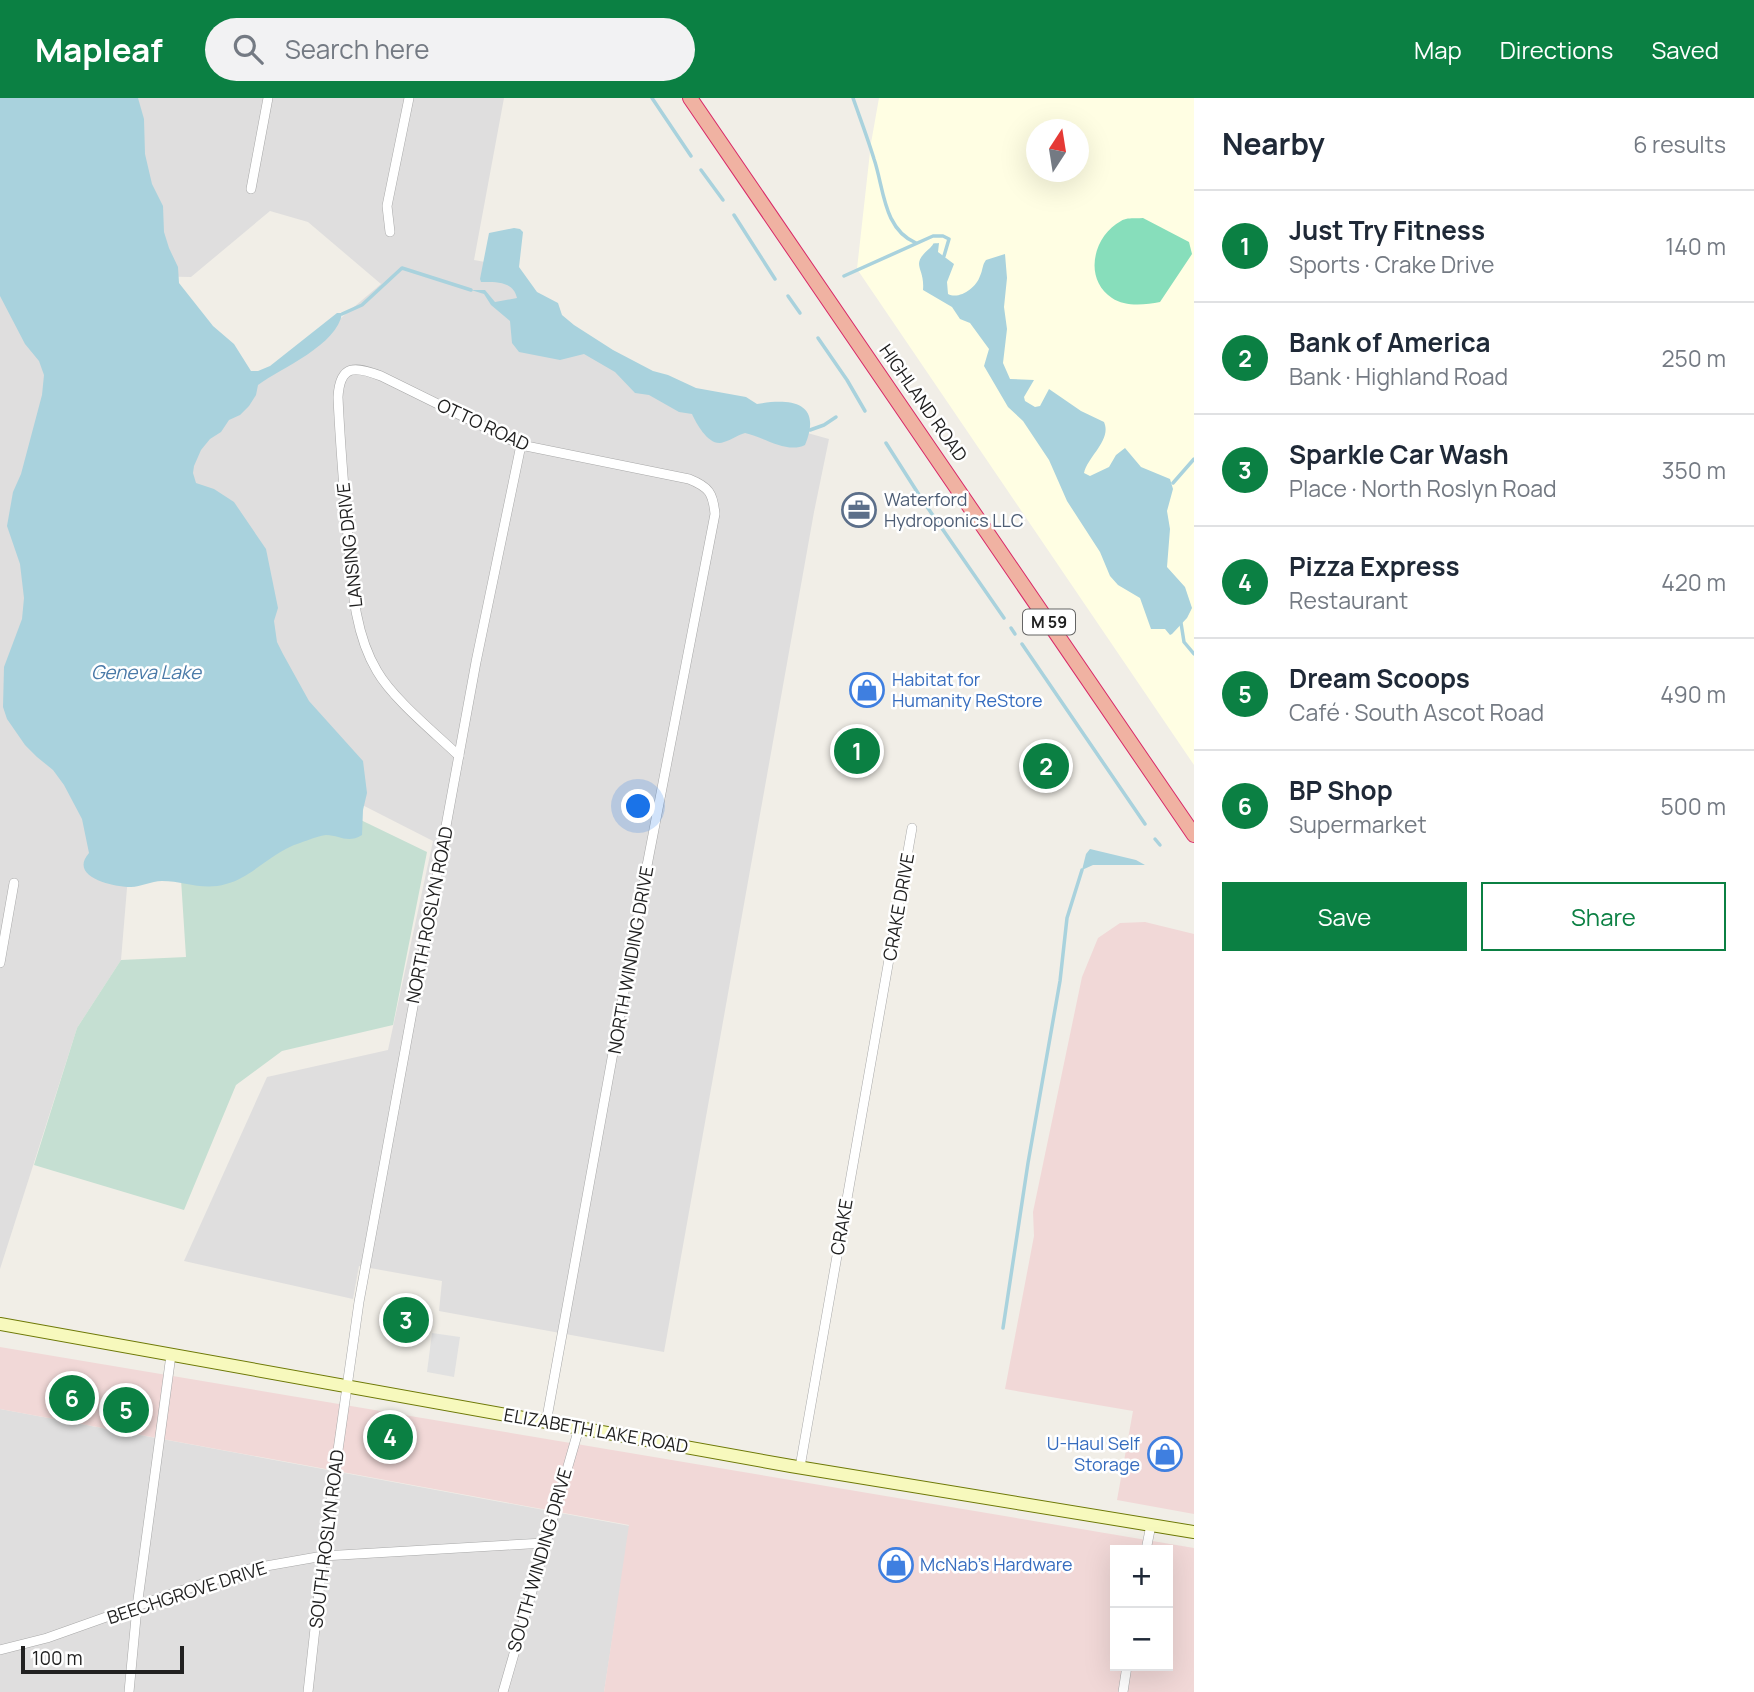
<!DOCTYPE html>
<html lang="en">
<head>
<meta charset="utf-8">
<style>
  :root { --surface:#fff; --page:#f2f2f3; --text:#1f2937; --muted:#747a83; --line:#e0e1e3; --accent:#0b8043 }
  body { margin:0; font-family:Manrope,sans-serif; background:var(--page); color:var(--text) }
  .controls { position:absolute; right:21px; bottom:21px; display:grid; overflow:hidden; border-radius:0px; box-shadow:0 7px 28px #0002 }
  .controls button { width:63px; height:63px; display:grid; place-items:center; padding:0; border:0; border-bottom:2px solid var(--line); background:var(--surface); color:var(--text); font:35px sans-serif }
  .compass { position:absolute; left:1026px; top:21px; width:63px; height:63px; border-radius:50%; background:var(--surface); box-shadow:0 7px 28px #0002; rotate:12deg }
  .scale { position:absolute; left:21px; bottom:18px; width:163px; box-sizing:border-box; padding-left:7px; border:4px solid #212121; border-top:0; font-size:19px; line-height:24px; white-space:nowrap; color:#212121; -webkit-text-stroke:5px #fff; paint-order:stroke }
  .you { position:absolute; left:639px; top:709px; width:24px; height:24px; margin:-18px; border:5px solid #fff; border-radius:50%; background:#1a73e8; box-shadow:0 0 0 10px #1a73e833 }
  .badge { display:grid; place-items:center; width:46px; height:46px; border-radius:50%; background:var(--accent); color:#fff; font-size:23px; font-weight:700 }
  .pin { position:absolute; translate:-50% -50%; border:4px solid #fff; box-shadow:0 2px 7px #0006 }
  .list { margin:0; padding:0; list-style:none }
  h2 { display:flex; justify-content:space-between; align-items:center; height:91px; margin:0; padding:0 28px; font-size:30px }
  h2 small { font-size:23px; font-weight:400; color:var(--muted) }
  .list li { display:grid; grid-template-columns:46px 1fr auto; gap:21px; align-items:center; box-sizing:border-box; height:112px; padding:0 28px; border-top:2px solid var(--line) }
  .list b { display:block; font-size:26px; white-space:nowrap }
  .list p { margin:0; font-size:23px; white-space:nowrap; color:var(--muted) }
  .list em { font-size:23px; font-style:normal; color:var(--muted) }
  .actions { display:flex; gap:14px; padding:21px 28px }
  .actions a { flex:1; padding:16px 0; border:2px solid var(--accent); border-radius:0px; text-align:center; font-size:24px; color:var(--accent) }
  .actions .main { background:var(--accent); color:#fff }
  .icon { flex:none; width:38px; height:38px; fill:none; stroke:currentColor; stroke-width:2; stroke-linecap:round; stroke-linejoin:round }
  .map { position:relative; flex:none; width:1194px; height:1594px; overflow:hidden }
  header { display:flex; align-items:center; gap:42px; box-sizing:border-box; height:98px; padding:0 35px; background:var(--accent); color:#fff }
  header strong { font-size:33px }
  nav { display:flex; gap:38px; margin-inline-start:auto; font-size:24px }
  .search { width:490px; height:63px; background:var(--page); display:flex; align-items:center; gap:18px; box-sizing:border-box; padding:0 24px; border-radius:38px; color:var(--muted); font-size:26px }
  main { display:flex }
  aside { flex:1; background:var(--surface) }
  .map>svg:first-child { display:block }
  .residential { fill:#dfdede }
  .commercial { fill:#f1d8d7; fill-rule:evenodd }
  .education { fill:#fffee3; fill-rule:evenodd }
  .wetland { fill:#c5dfd2 }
  .pitch { fill:#87debb }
  .parking { fill:#e1e1e1 }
  .water { fill:#a9d2dd }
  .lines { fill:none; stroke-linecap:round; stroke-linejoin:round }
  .stream { stroke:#a9d2dd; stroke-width:3.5 }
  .minor-casing { stroke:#a8a8a8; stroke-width:10 }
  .secondary-casing { stroke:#6e7907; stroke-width:14 }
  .trunk-casing { stroke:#d92a69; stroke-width:16 }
  .minor { stroke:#fff; stroke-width:9 }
  .secondary { stroke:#f7f9bd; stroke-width:12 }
  .trunk { stroke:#f0b2a2; stroke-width:14 }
  .labels { text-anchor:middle; stroke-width:5; stroke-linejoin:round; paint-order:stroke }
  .shield { fill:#fff; stroke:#646464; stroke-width:2 }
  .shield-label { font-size:16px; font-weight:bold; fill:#212121 }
  .street-label { font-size:18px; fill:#212121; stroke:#fff }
  .service-label { font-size:18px; fill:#4e5e75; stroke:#fff; text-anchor:start }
  .shop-label { font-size:18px; fill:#366cbe; stroke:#fff; text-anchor:start }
  .water-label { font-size:19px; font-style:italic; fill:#4a7aa8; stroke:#fff }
</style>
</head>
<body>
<header>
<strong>Mapleaf</strong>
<div class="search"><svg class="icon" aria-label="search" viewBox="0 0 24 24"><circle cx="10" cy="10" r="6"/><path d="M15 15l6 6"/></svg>Search here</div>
<nav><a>Map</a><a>Directions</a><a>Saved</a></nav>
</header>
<main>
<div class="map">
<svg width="1194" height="1594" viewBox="0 0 1194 1594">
  <rect width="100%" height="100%" fill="#f1eee7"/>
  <!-- residential -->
  <g class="residential">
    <polygon points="71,0 504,0 474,162 507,168 571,243 793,331 829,341 814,414 664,1254 439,1213 442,1183 359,1168 353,1201 184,1163 267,979 388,952 433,743 329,690 142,423 191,326 328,231 381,186 308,124 270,113 191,179 134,178"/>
    <polygon points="0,73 45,80 130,754 121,862 77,930 0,1171"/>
    <polygon points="0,1311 630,1428 604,1594 0,1594"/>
  </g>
  <!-- commercial -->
  <g class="commercial">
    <polygon points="1145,824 1194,836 1194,1416 1117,1402 1133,1313 1005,1291 1034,1138 1033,1114 1082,879 1098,840 1120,825"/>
    <path d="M0,1249L1194,1450V1594H604L629,1427L0,1311ZM1115,1452H1168V1568H1115Z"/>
  </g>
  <!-- education -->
  <path class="education" d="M879,0H1194V667L857,171L871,45ZM1036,32H1078V74H1036Z"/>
  <!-- wetland -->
  <polygon class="wetland" points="309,697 427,754 393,927 282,953 236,987 184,1112 34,1067 77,930 121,862 186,859 180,766"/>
  <!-- pitch -->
  <path class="pitch" d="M1143,120L1189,144L1192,156L1160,204C1145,207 1125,209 1112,200C1083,181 1093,138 1121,123C1127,119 1136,121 1143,120Z"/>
  <!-- parking -->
  <polygon class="parking" points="432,1235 460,1239 454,1279 427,1274"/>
  <!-- water -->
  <g class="water">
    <path d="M0,0H138L144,21L145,56L152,86L163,108L164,134L169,150L178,169L179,185L213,228L234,246L251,273H258L270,268L337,215H342C338,247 281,270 258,287L256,297L249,308L240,317L229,322L221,334L210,341L201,352L194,368L193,375L196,385L214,391L234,404L266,451L278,510L274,523L277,544L283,556L309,603L363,663L367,695L363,712L362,737C347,746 340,737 326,737C318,738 308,742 300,745C271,754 253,779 226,786C203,793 184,783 162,783C151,783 141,789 131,789C113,789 68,779 89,755L82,721L64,687L53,672L37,659L25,647L7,621L3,609L4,569L22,521L24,500L20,466L7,428L13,394L21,376L42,297L44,277L39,263L25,246L0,198Z"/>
    <path d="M514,130L520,131L523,134L519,169L537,194L558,205L562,217L574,227L613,252L653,273L668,277L696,290L746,299L757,306C791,300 823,304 805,347C787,356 764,339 745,335C737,337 732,342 724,344C710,350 697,327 692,316L679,314L649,297L635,295L615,274L584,256L560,262L519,254L512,245L510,223L491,207L484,196L471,192H485L495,204L517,200C513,183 496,184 481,184L480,181L489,135Z"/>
    <path d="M939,145L938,154L954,166L947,184L948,196C959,202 976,190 980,178C983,172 982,167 986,162L1005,156L1007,180L1004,209L1007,231L1003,265L1010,281L1034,282L1024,299L1025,303L1035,309L1040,308L1049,291L1081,313L1104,324C1112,342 1088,358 1084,375L1090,378L1109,369L1116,357L1125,350L1141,369L1170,381L1173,391L1167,413L1170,431L1167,469L1185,489L1192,510L1187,520L1172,536L1170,537L1165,531H1151L1140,500L1118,487L1110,478L1100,454L1067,403L1049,362L1023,323L1008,309L984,268L989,251L970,225L960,221L952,209L923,192C925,168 909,168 930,150C936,144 930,146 939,145Z"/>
    <polygon points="1090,751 1136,762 1145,767 1093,767 1082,772 1086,756"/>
  </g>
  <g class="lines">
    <!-- stream -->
    <g class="stream">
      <polyline points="652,0 691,58"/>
      <path d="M853,0C860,20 868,41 874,61C884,90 883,131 916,145"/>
      <polyline points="701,72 723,102"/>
      <polyline points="734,117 775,181"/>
      <polyline points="844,178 933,138 943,138 949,141 944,158"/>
      <polyline points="788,198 800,215"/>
      <polyline points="342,216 362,207 402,170 471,192"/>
      <polyline points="818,240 847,282 865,313"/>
      <polyline points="810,332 824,327 836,319"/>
      <polyline points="886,345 923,403 1004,520"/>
      <polyline points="1173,385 1194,361"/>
      <polyline points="1181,525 1184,544 1194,556"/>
      <polyline points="1011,530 1015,536"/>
      <polyline points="1022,546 1145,726"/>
      <polyline points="1155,741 1160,747"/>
      <polyline points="1003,1230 1028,1065 1060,883 1067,820 1082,772"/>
    </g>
    <!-- minor casing -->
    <g class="minor-casing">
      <g id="minor">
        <polyline points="251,91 268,0"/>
        <polyline points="390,134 387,108 409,0"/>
        <path d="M459,658C435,635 393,601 377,573C353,533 352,483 348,438C344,392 340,345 338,299C340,266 355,268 381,278L521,347L689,381C709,389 713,395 715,416L645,778L546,1325"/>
        <polyline points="0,865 14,785"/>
        <polyline points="800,1369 912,730"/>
        <polyline points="1146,1452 1151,1427"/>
        <polyline points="0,1552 47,1540 174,1495 249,1471 323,1458 544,1445"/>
        <polyline points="129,1594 137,1509 171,1257"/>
        <polyline points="308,1594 323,1458 359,1204 476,564 521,347"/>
        <polyline points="503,1594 579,1330"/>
        <polyline points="1123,1594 1127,1568"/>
      </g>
    </g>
    <!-- secondary casing -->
    <g class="secondary-casing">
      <polyline id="secondary" points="0,1226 791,1368 1194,1434"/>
    </g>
    <!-- trunk casing -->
    <g class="trunk-casing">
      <polyline id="trunk" points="690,0 1194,737"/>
    </g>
    <!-- minor -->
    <use href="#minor" class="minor"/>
    <!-- secondary -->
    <use href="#secondary" class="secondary"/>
    <!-- trunk -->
    <use href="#trunk" class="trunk"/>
  </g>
  <!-- icons -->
  <defs>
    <g id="office-ring" transform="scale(1.75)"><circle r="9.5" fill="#fff" stroke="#5c6f8a" stroke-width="1.5"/><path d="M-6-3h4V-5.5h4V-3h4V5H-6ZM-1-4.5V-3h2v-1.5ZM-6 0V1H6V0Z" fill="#5c6f8a"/></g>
    <g id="shop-ring" transform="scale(1.75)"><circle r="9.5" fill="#fff" stroke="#3f7fe0" stroke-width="1.5"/><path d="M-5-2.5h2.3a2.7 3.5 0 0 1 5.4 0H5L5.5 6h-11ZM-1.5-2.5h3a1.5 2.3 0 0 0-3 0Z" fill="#3f7fe0"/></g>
  </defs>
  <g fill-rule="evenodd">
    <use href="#office-ring" x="859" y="412"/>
    <use href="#shop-ring" x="867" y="592"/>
    <use href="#shop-ring" x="1165" y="1356"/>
    <use href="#shop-ring" x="896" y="1467"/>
  </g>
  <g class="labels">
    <!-- shield labels -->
    <rect class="shield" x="1023" y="511.5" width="52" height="25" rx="5"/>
    <g class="shield-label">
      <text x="1049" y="530">M 59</text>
    </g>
    <!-- street labels -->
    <g class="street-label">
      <text transform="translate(923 305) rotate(55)" y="6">HIGHLAND ROAD</text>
      <text transform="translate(483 327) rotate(25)" y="6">OTTO ROAD</text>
      <text transform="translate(350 447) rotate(-96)" y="6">LANSING DRIVE</text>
      <text transform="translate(899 809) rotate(-80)" y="6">CRAKE DRIVE</text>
      <text transform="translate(430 817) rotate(-79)" y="6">NORTH ROSLYN ROAD</text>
      <text transform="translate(631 862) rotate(-80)" y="6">NORTH WINDING DRIVE</text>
      <text transform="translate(842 1129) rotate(-80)" y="6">CRAKE</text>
      <text transform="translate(596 1333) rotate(10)" y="6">ELIZABETH LAKE ROAD</text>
      <text transform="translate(327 1441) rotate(-83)" y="6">SOUTH ROSLYN ROAD</text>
      <text transform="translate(540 1462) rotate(-74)" y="6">SOUTH WINDING DRIVE</text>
      <text transform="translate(187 1495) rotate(-18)" y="6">BEECHGROVE DRIVE</text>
    </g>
    <!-- service labels -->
    <g class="service-label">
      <text x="884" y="408">Waterford<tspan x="884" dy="21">Hydroponics LLC</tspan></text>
    </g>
    <!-- shop labels -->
    <g class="shop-label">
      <text x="892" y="588">Habitat for<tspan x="892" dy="21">Humanity ReStore</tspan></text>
      <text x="1140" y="1352" text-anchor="end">U-Haul Self<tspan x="1140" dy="21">Storage</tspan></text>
      <text x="920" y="1473">McNab's Hardware</text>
    </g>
    <!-- water labels -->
    <g class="water-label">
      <text x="146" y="581">Geneva Lake</text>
    </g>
  </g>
</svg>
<div class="controls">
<button>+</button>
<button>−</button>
</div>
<svg class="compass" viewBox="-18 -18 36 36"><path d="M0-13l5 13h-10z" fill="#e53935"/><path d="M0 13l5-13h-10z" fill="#747a83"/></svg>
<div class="scale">100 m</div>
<div class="you"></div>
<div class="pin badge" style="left:857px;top:653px">1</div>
<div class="pin badge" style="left:1046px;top:668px">2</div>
<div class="pin badge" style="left:406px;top:1222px">3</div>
<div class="pin badge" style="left:390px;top:1339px">4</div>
<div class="pin badge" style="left:126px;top:1312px">5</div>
<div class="pin badge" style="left:72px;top:1300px">6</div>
</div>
<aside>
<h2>Nearby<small>6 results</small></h2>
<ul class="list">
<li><span class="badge">1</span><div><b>Just Try Fitness</b><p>Sports · Crake Drive</p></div><em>140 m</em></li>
<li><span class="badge">2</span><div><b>Bank of America</b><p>Bank · Highland Road</p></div><em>250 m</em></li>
<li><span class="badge">3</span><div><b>Sparkle Car Wash</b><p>Place · North Roslyn Road</p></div><em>350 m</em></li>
<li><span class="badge">4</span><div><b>Pizza Express</b><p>Restaurant</p></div><em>420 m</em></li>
<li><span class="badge">5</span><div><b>Dream Scoops</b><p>Café · South Ascot Road</p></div><em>490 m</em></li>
<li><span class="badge">6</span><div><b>BP Shop</b><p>Supermarket</p></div><em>500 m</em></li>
</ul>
<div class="actions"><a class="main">Save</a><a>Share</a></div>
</aside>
</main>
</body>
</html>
